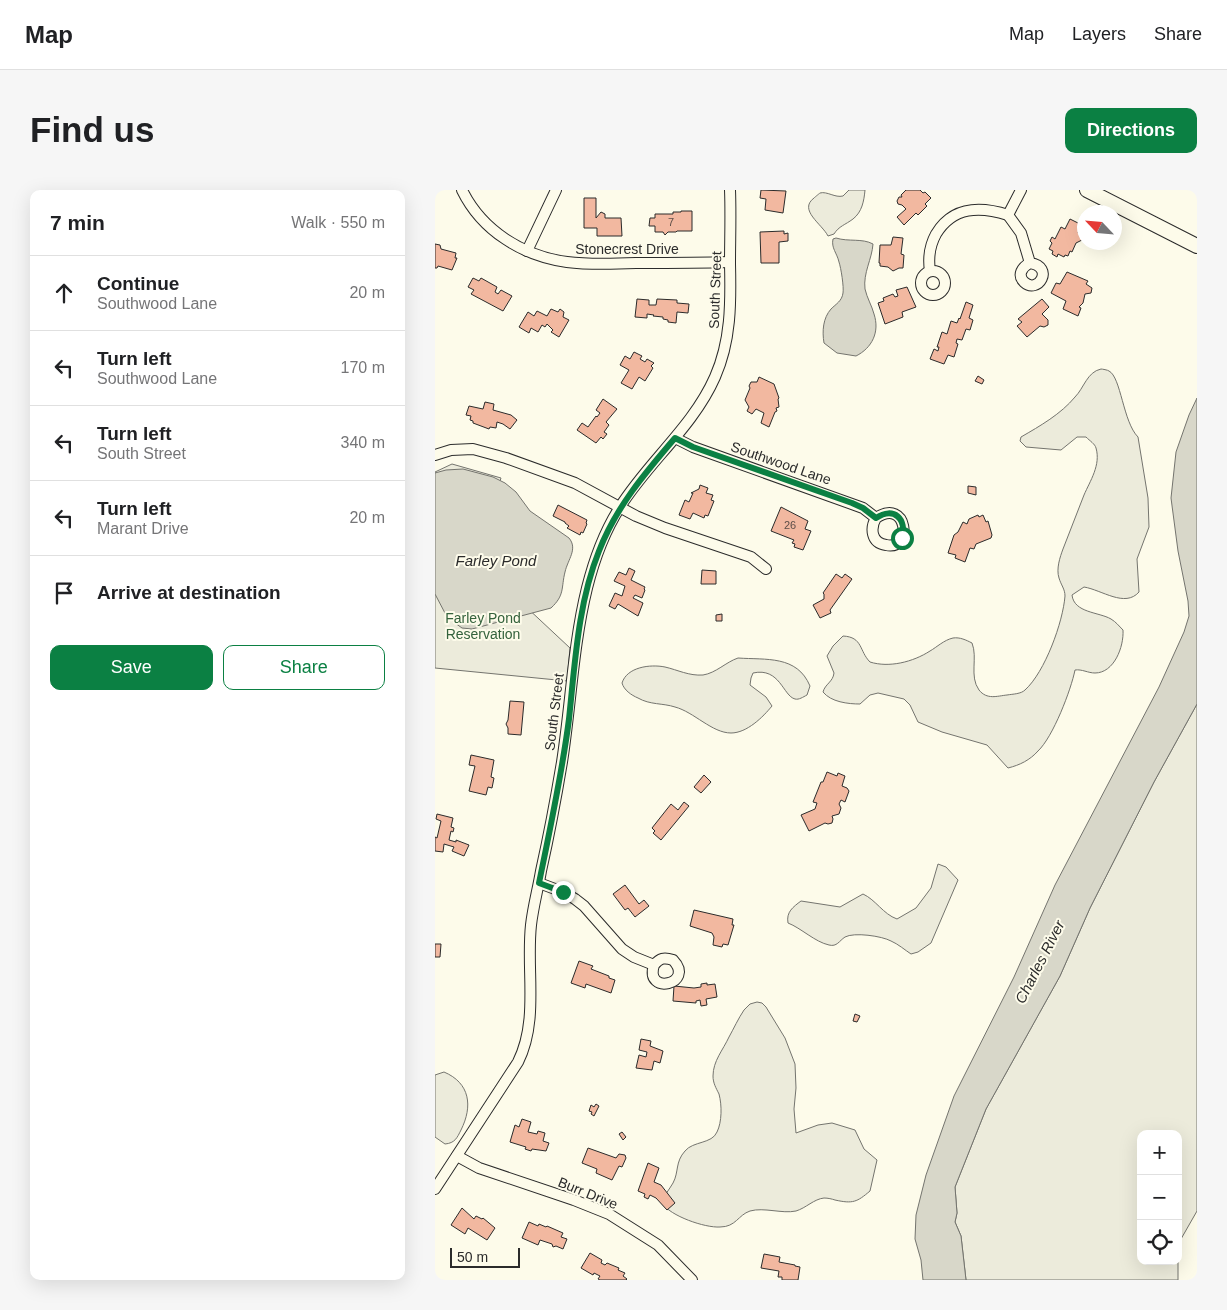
<!DOCTYPE html>
<html lang="en">
<head>
<meta charset="utf-8">
<style>
  :root { --surface:#fff; --page:#f6f6f6; --text:#202124; --muted:#757577; --line:#e0e0e0; --accent:#0b8043 }
  body { margin:0; font-family:Helvetica,sans-serif; background:var(--page); color:var(--text) }
  .controls { position:absolute; right:15px; bottom:15px; display:grid; overflow:hidden; border-radius:10px; box-shadow:0 5px 20px #0002 }
  .controls button { width:45px; height:45px; display:grid; place-items:center; padding:0; border:0; border-bottom:1px solid var(--line); background:var(--surface); color:var(--text); font:25px sans-serif }
  .compass { position:absolute; left:642px; top:15px; width:45px; height:45px; border-radius:50%; background:var(--surface); box-shadow:0 5px 20px #0002; rotate:296deg }
  .scale { position:absolute; left:15px; bottom:12px; width:70px; box-sizing:border-box; padding-left:5px; border:2px solid #2b2b2b; border-top:0; font-size:14px; line-height:18px; white-space:nowrap; color:#2b2b2b; -webkit-text-stroke:4px #fdfbea; paint-order:stroke }
  .stop { position:absolute; width:15px; height:15px; margin:-11px; border:4px solid #0b8043; border-radius:50%; background:#fff }
  .stop.end { background:#0b8043; border-color:#fff; box-shadow:0 1px 5px #0008 }
  .list { margin:0; padding:0; list-style:none }
  h2 { display:flex; justify-content:space-between; align-items:center; height:65px; margin:0; padding:0 20px; font-size:21px }
  h2 small { font-size:16px; font-weight:400; color:var(--muted) }
  .list li { display:grid; grid-template-columns:32px 1fr auto; gap:15px; align-items:center; box-sizing:border-box; height:75px; padding:0 20px; border-top:1px solid var(--line) }
  .list b { display:block; font-size:19px; white-space:nowrap }
  .list p { margin:0; font-size:16px; white-space:nowrap; color:var(--muted) }
  .list em { font-size:16px; font-style:normal; color:var(--muted) }
  .actions { display:flex; gap:10px; padding:15px 20px }
  .actions a { flex:1; padding:11px 0; border:1px solid var(--accent); border-radius:10px; text-align:center; font-size:18px; color:var(--accent) }
  .actions .main { background:var(--accent); color:#fff }
  .icon { flex:none; width:28px; height:28px; fill:none; stroke:currentColor; stroke-width:2; stroke-linecap:round; stroke-linejoin:round }
  .map { position:relative; flex:none; width:762px; height:1090px; overflow:hidden; border-radius:10px }
  header { display:flex; align-items:center; gap:30px; box-sizing:border-box; height:70px; padding:0 25px; background:var(--surface); border-bottom:1px solid var(--line) }
  header strong { font-size:24px }
  nav { display:flex; gap:28px; margin-inline-start:auto; font-size:18px }
  .intro { display:flex; align-items:center; justify-content:space-between; box-sizing:border-box; height:120px; padding:0 30px }
  h1 { margin:0; font-size:35px }
  .button { padding:12px 22px; border-radius:10px; background:var(--accent); color:#fff; font-size:18px; font-weight:700 }
  main { display:flex; gap:30px; padding:0 30px }
  aside { flex:1; background:var(--surface); border-radius:10px; box-shadow:0 5px 20px #0002 }
  .map>svg:first-child { display:block }
  .green { fill:#ecebdb; stroke:#74746e }
  .water { fill:#d8d7c9; stroke:#74746e }
  .building { fill:#f2b8a0; stroke:#2b2b2b }
  .lines { fill:none; stroke-linecap:round; stroke-linejoin:round }
  .minor-casing { stroke:#2b2b2b; stroke-width:12 }
  .major-casing { stroke:#2b2b2b; stroke-width:16 }
  .minor { stroke:#fdfbea; stroke-width:10 }
  .major { stroke:#fdfbea; stroke-width:14 }
  .route { stroke:#0b8043; stroke-width:6 }
  .labels { text-anchor:middle; stroke-width:4; stroke-linejoin:round; paint-order:stroke }
  .number-label { font-size:11px; fill:#5d4e48 }
  .street-label { font-size:14px; fill:#2b2b2b; stroke:#fdfbea }
  .park-label { font-size:14px; fill:#34623c; stroke:#fdfbea }
  .water-label { font-size:15px; font-style:italic; fill:#2b2b2b; stroke:#fdfbea }
</style>
</head>
<body>
<header>
<strong>Map</strong>
<nav><a>Map</a><a>Layers</a><a>Share</a></nav>
</header>
<div class="intro"><h1>Find us</h1><a class="button">Directions</a></div>
<main>
<aside>
<h2>7 min<small>Walk · 550 m</small></h2>
<ul class="list">
<li><svg class="icon" aria-label="ahead" viewBox="0 0 24 24"><path d="M12 20V5M6 11l6-6 6 6"/></svg><div><b>Continue</b><p>Southwood Lane</p></div><em>20 m</em></li>
<li><svg class="icon" aria-label="left" viewBox="0 0 24 24"><path d="M17 20v-9H6M10 6l-5 5 5 5"/></svg><div><b>Turn left</b><p>Southwood Lane</p></div><em>170 m</em></li>
<li><svg class="icon" aria-label="left" viewBox="0 0 24 24"><path d="M17 20v-9H6M10 6l-5 5 5 5"/></svg><div><b>Turn left</b><p>South Street</p></div><em>340 m</em></li>
<li><svg class="icon" aria-label="left" viewBox="0 0 24 24"><path d="M17 20v-9H6M10 6l-5 5 5 5"/></svg><div><b>Turn left</b><p>Marant Drive</p></div><em>20 m</em></li>
<li><svg class="icon" aria-label="arrive" viewBox="0 0 24 24"><path d="M6 21V4h12l-3 4 3 4H6"/></svg><div><b>Arrive at destination</b></div></li>
</ul>
<div class="actions"><a class="main">Save</a><a>Share</a></div>
</aside>
<div class="map">
<svg width="762" height="1090" viewBox="0 0 762 1090">
  <rect width="100%" height="100%" fill="#fdfbea"/>
  <!-- green -->
  <g class="green">
    <path d="M414,0H430C429,11 427,22 418,29C410,35 404,36 399,44L393,46C387,34 363,20 379,8C380,7 385,3 385,3C392,1 400,8 408,6Z"/>
    <path d="M666,179C667,179 673,180 674,181C686,187 688,232 703,247L713,308L714,337L702,369L704,402C690,418 667,400 649,397L637,405C639,423 664,422 676,429C681,432 684,436 688,440C689,457 679,483 660,483C653,483 647,479 640,480C636,500 618,547 603,561C595,570 585,575 573,578L552,555L507,542L483,532L475,515L469,509L443,503L435,505L425,514C413,514 396,512 388,502C390,494 398,492 399,483L392,466L398,456L408,446C428,447 424,461 435,472C454,478 478,472 495,461C502,457 509,450 518,448C525,447 531,450 537,453C543,468 534,486 544,500C552,510 562,506 572,505C578,504 586,504 590,500C610,482 628,432 630,406C630,399 626,395 624,388C621,379 625,367 628,359C635,341 642,323 649,305C655,291 666,275 661,258C660,254 655,251 651,247H642L626,260L591,257L585,251L586,247C605,236 626,224 640,207C649,198 652,182 666,179Z"/>
    <polygon points="17,274 66,288 61,303 89,415 135,458 132,491 0,478 0,282"/>
    <path d="M303,468C331,470 362,465 375,496L372,505C368,507 364,510 360,509C348,506 345,477 318,483L316,488L315,495L331,507L337,516C328,527 312,543 296,543C277,543 259,522 240,517C228,513 215,515 203,508C196,505 189,500 187,493C192,477 215,474 230,477C243,480 254,486 268,485C281,483 291,472 303,468Z"/>
    <polygon points="762,514 762,1021 746,1049 743,1071 743,944 706,944 706,1071 743,1071 743,1090 531,1090 526,1046 520,1032 522,1023 520,997 551,919 625,786 655,718 719,592"/>
    <path d="M503,674L511,677L523,690L496,753L483,762L476,764C470,760 463,754 456,751C447,746 419,742 410,747C404,751 402,757 394,755C380,752 366,738 353,733C351,722 358,717 366,711L405,717L428,704C441,710 448,724 462,729L481,718L496,698Z"/>
    <path d="M322,812L327,813L331,817L350,848L360,874L361,898L359,919L361,943L383,935L397,933L420,940L429,959L442,970L435,1001C422,1012 418,1014 400,1010C397,1009 393,1008 389,1008C379,1009 371,1018 361,1021C347,1024 329,1017 315,1021C303,1025 301,1037 285,1037C270,1038 235,1026 227,1013C229,1005 234,1000 238,993C244,982 240,972 250,961C258,951 277,954 282,942C287,932 287,915 284,904C281,898 278,893 278,886C278,871 288,860 294,847C299,838 303,829 309,820L315,814Z"/>
    <path d="M9,882C35,893 38,916 26,940C22,948 20,953 10,954L0,947V885Z"/>
  </g>
  <!-- water -->
  <g class="water">
    <path d="M401,48C414,52 427,48 438,54C437,69 428,83 430,99C432,108 437,116 439,124C445,142 437,158 421,166L402,163L389,153C387,141 388,128 396,119C401,114 407,111 408,103C409,97 406,78 404,72C402,63 396,58 398,49Z"/>
    <polygon points="762,208 762,514 719,592 655,718 625,786 551,919 520,997 522,1023 520,1032 526,1046 531,1090 488,1090 486,1070 480,1049 481,1025 491,985 519,906 579,787 620,695 724,497 749,442 754,426 753,411 743,361 736,308 741,262 754,225"/>
    <path d="M28,279L58,287L70,293L81,302L95,321L134,348C143,359 133,369 130,382C126,398 130,405 116,418L37,439L27,438L20,433L11,425L0,404V283L11,280Z"/>
  </g>
  <!-- building -->
  <g class="building">
    <polygon points="326,0 351,1 348,23 330,20 331,9 325,8"/>
    <polygon points="471,0 485,0 488,3 490,2 496,8 490,14 492,16 483,25 481,23 469,35 462,27 471,19 467,15 463,14 462,11 464,7 467,7 466,5"/>
    <polygon points="149,8 161,8 161,28 166,22 170,24 170,28 186,28 187,46 162,46 162,38 149,38"/>
    <polygon points="246,21 257,21 257,41 242,41 241,42 233,42 230,45 228,42 220,42 220,36 214,36 215,28 220,28 220,24 238,24 238,22 246,22"/>
    <polygon points="635,29 647,35 643,43 646,46 647,50 641,53 637,62 635,61 633,66 630,65 629,67 623,64 622,67 617,64 618,61 614,59 617,53 615,51 617,47 620,49 626,37 630,39"/>
    <polygon points="349,41 349,44 353,43 353,51 344,52 344,73 326,73 325,42"/>
    <polygon points="458,47 468,48 466,64 469,65 468,78 464,78 458,81 453,77 445,76 445,73 444,73 445,55 456,55"/>
    <polygon points="0,54 5,55 6,59 21,63 20,68 22,68 17,80 3,76 2,78 0,78"/>
    <polygon points="632,82 653,91 651,94 657,98 656,103 650,104 648,113 644,117 646,118 643,126 628,119 631,111 616,103 621,93 625,94"/>
    <polygon points="38,88 44,91 46,88 62,97 60,102 63,104 66,100 77,106 68,121 36,104 39,100 33,97"/>
    <polygon points="472,97 481,117 467,122 468,127 450,134 443,113 449,111 448,108 458,104 460,107 463,106 461,100"/>
    <polygon points="202,109 214,110 214,115 221,115 222,109 242,110 242,113 254,114 253,123 242,122 241,133 233,132 233,130 228,129 228,127 218,126 219,125 212,124 212,128 200,127"/>
    <polygon points="607,109 614,117 607,124 613,130 613,135 609,137 605,136 592,147 582,136 587,132 583,129"/>
    <polygon points="531,112 538,115 534,128 538,130 535,140 531,139 527,150 522,149 521,153 523,154 519,167 513,165 509,174 495,169 499,159 503,161 504,157 502,157 507,142 512,144 516,131 522,133 524,128 525,129"/>
    <polygon points="116,119 123,122 125,119 129,122 128,127 134,130 124,147 116,142 118,140 112,134 110,137 107,135 103,142 96,138 94,143 84,137 93,122 99,126 102,121 112,126"/>
    <polygon points="199,162 207,166 205,169 210,172 212,169 219,173 216,176 218,178 210,191 204,187 197,199 186,193 194,180 185,175 190,166 195,169"/>
    <polygon points="543,186 549,190 547,194 540,191"/>
    <polygon points="324,187 339,194 344,208 343,209 344,217 341,218 342,221 340,222 334,237 326,233 329,223 321,219 317,224 312,221 314,217 310,210 315,198 314,196 316,192 322,192"/>
    <polygon points="168,209 182,219 171,232 174,235 169,242 172,244 168,249 166,247 161,253 142,240 147,233 153,237 161,226 162,227 165,223 161,220"/>
    <polygon points="50,212 59,214 58,220 76,225 82,230 75,239 68,234 62,232 61,238 55,237 54,239 38,233 38,231 35,230 36,226 31,225 34,216 48,219"/>
    <polygon points="265,295 273,298 271,303 278,305 276,310 279,311 273,326 270,325 269,328 258,323 255,329 244,325 250,310 254,312 258,303 256,303 264,299"/>
    <polygon points="533,296 541,297 541,305 533,303"/>
    <polygon points="123,315 152,330 151,333 152,334 148,343 146,342 145,345 132,338 134,336 130,333 130,332 118,326"/>
    <polygon points="346,317 373,331 370,339 376,341 368,360 359,357 360,354 357,353 359,350 336,341"/>
    <polygon points="543,325 544,327 548,325 551,332 553,331 557,345 556,348 541,354 539,359 535,358 530,372 520,368 521,365 513,363 519,345 523,342 528,332 532,334 534,329"/>
    <polygon points="194,378 200,381 196,390 210,397 209,399 210,400 207,408 200,405 198,408 208,413 203,426 183,414 180,419 174,416 180,403 187,406 190,396 179,391 184,382 191,385"/>
    <polygon points="267,380 281,381 281,394 266,394"/>
    <polygon points="401,384 407,388 410,384 417,389 395,420 396,423 385,428 378,415 389,409 389,404 388,403"/>
    <polygon points="287,424 287,431 281,431 281,425"/>
    <polygon points="75,511 89,512 86,545 73,544 73,538 71,534 73,530"/>
    <polygon points="36,565 59,570 56,587 59,588 57,598 53,597 51,605 34,601 40,576 34,575"/>
    <polygon points="392,582 402,586 403,583 410,586 407,596 412,598 414,601 410,612 406,610 404,614 406,618 404,624 397,626 398,629 397,633 393,634 390,633 374,641 366,625 380,619 382,613 378,612 386,592 388,592"/>
    <polygon points="269,585 276,592 266,603 259,597"/>
    <polygon points="249,612 254,616 226,650 218,643 220,641 217,638 236,614 243,620"/>
    <polygon points="2,624 18,628 16,637 19,638 18,642 16,641 14,650 21,652 21,650 34,655 29,666 17,661 19,657 9,654 8,662 0,661 0,647 2,648 6,631 1,629"/>
    <polygon points="190,695 204,714 209,710 214,716 200,727 193,718 190,720 178,704"/>
    <polygon points="259,720 298,729 297,735 299,735 293,755 288,754 287,757 278,755 279,747 277,743 255,736"/>
    <polygon points="0,754 6,754 5,767 0,767"/>
    <polygon points="144,771 158,776 156,779 174,786 174,788 180,790 176,803 151,794 150,798 136,793"/>
    <polygon points="272,793 272,795 280,794 282,807 271,809 272,815 266,816 265,810 261,811 261,813 238,811 239,796 259,798 266,797 266,794"/>
    <polygon points="420,824 425,826 422,832 418,831"/>
    <polygon points="206,849 216,851 215,856 228,861 225,873 219,871 217,880 201,878 204,865 211,867 212,862 204,860"/>
    <polygon points="161,914 164,916 159,926 156,924 157,922 154,921 156,915 159,917"/>
    <polygon points="87,929 96,932 93,942 102,944 103,941 110,943 108,951 114,953 111,961 97,959 96,961 90,959 91,957 75,952 80,935 84,937"/>
    <polygon points="187,942 191,947 188,950 184,944"/>
    <polygon points="153,958 181,968 184,964 190,965 191,968 187,977 184,976 177,990 161,983 162,979 147,973"/>
    <polygon points="213,973 224,978 219,992 226,995 240,1013 232,1020 221,1008 215,1005 213,1009 209,1007 210,1004 203,1001"/>
    <polygon points="27,1018 39,1029 41,1026 47,1029 48,1028 60,1038 52,1050 33,1038 30,1044 16,1035"/>
    <polygon points="94,1032 103,1036 104,1034 111,1037 112,1036 128,1043 126,1047 132,1049 128,1059 121,1056 118,1057 117,1054 105,1050 103,1055 87,1048"/>
    <polygon points="155,1063 167,1070 166,1073 170,1075 172,1073 184,1078 183,1080 190,1083 188,1086 192,1089 191,1090 165,1090 163,1089 165,1086 159,1083 158,1085 146,1078"/>
    <polygon points="329,1064 345,1067 344,1072 360,1075 360,1076 365,1077 363,1090 347,1090 347,1087 343,1087 344,1081 326,1078"/>
  </g>
  <g class="lines">
    <!-- minor casing -->
    <g class="minor-casing">
      <g id="minor">
        <path d="M27,0C47,41 88,66 132,72C155,75 178,74 201,73C232,73 264,73 295,72"/>
        <path d="M573,25L586,43L595,73C587,77 582,85 589,92C603,105 620,77 595,73"/>
        <polyline points="92,61 121,0"/>
        <path d="M495,81C493,68 495,55 501,44C518,16 545,16 573,25L586,0"/>
        <circle cx="498" cy="93" r="12"/>
        <path d="M240,248L258,257L428,318L441,328C435,338 436,353 451,355C478,361 473,307 441,328"/>
        <polyline points="0,265 16,260 38,259 71,268 140,293 201,326 230,338 316,367 331,379"/>
        <path d="M104,693L128,702L140,709L149,716L187,759L199,767L219,775C209,806 261,794 238,770C229,767 225,768 219,775"/>
        <polyline points="22,966 44,978 139,1010 174,1024 223,1055 257,1090"/>
        <path d="M0,999L83,872C104,830 91,780 96,735C98,717 103,699 106,681C114,645 121,608 127,572C136,514 138,455 152,398C159,370 169,342 185,317C213,272 258,237 280,187C296,151 296,113 295,74C295,49 296,25 295,0"/>
      </g>
    </g>
    <!-- major casing -->
    <g class="major-casing">
      <polyline id="major" points="652,0 762,56"/>
    </g>
    <!-- minor -->
    <use href="#minor" class="minor"/>
    <!-- major -->
    <use href="#major" class="major"/>
  </g>
  <g class="lines">
    <!-- route -->
    <path class="route" d="M128,702L104,693C115,639 127,584 134,529C140,473 143,413 164,361C181,317 210,283 240,248L258,257L417,313L428,318L441,328C459,316 472,329 467,348"/>
  </g>
  <g class="labels">
    <!-- number labels -->
    <g class="number-label">
      <text x="236" y="36">7</text>
      <text x="355" y="339">26</text>
    </g>
    <!-- street labels -->
    <g class="street-label">
      <text x="192" y="64">Stonecrest Drive</text>
      <text transform="translate(280 100) rotate(-88)" y="5">South Street</text>
      <text transform="translate(346 273) rotate(19)" y="5">Southwood Lane</text>
      <text transform="translate(119 522) rotate(-83)" y="5">South Street</text>
      <text transform="translate(153 1003) rotate(22)" y="5">Burr Drive</text>
    </g>
    <!-- park labels -->
    <g class="park-label">
      <text x="48" y="433">Farley Pond<tspan x="48" dy="16">Reservation</tspan></text>
    </g>
    <!-- water labels -->
    <g class="water-label">
      <text x="61" y="376">Farley Pond</text>
      <text transform="translate(605 772) rotate(-63)" y="5">Charles River</text>
    </g>
  </g>
</svg>
<div class="controls">
<button>+</button>
<button>−</button>
<button><svg class="icon" aria-label="locate" viewBox="0 0 24 24"><circle cx="12" cy="12" r="6"/><path d="M12 2v4M12 18v4M2 12h4M18 12h4"/></svg></button>
</div>
<svg class="compass" viewBox="-18 -18 36 36"><path d="M0-13l5 13h-10z" fill="#e53935"/><path d="M0 13l5-13h-10z" fill="#757577"/></svg>
<div class="scale">50 m</div>
<div class="stop" style="left:467px;top:348px"></div>
<div class="stop end" style="left:128px;top:702px"></div>
</div>
</main>
</body>
</html>
